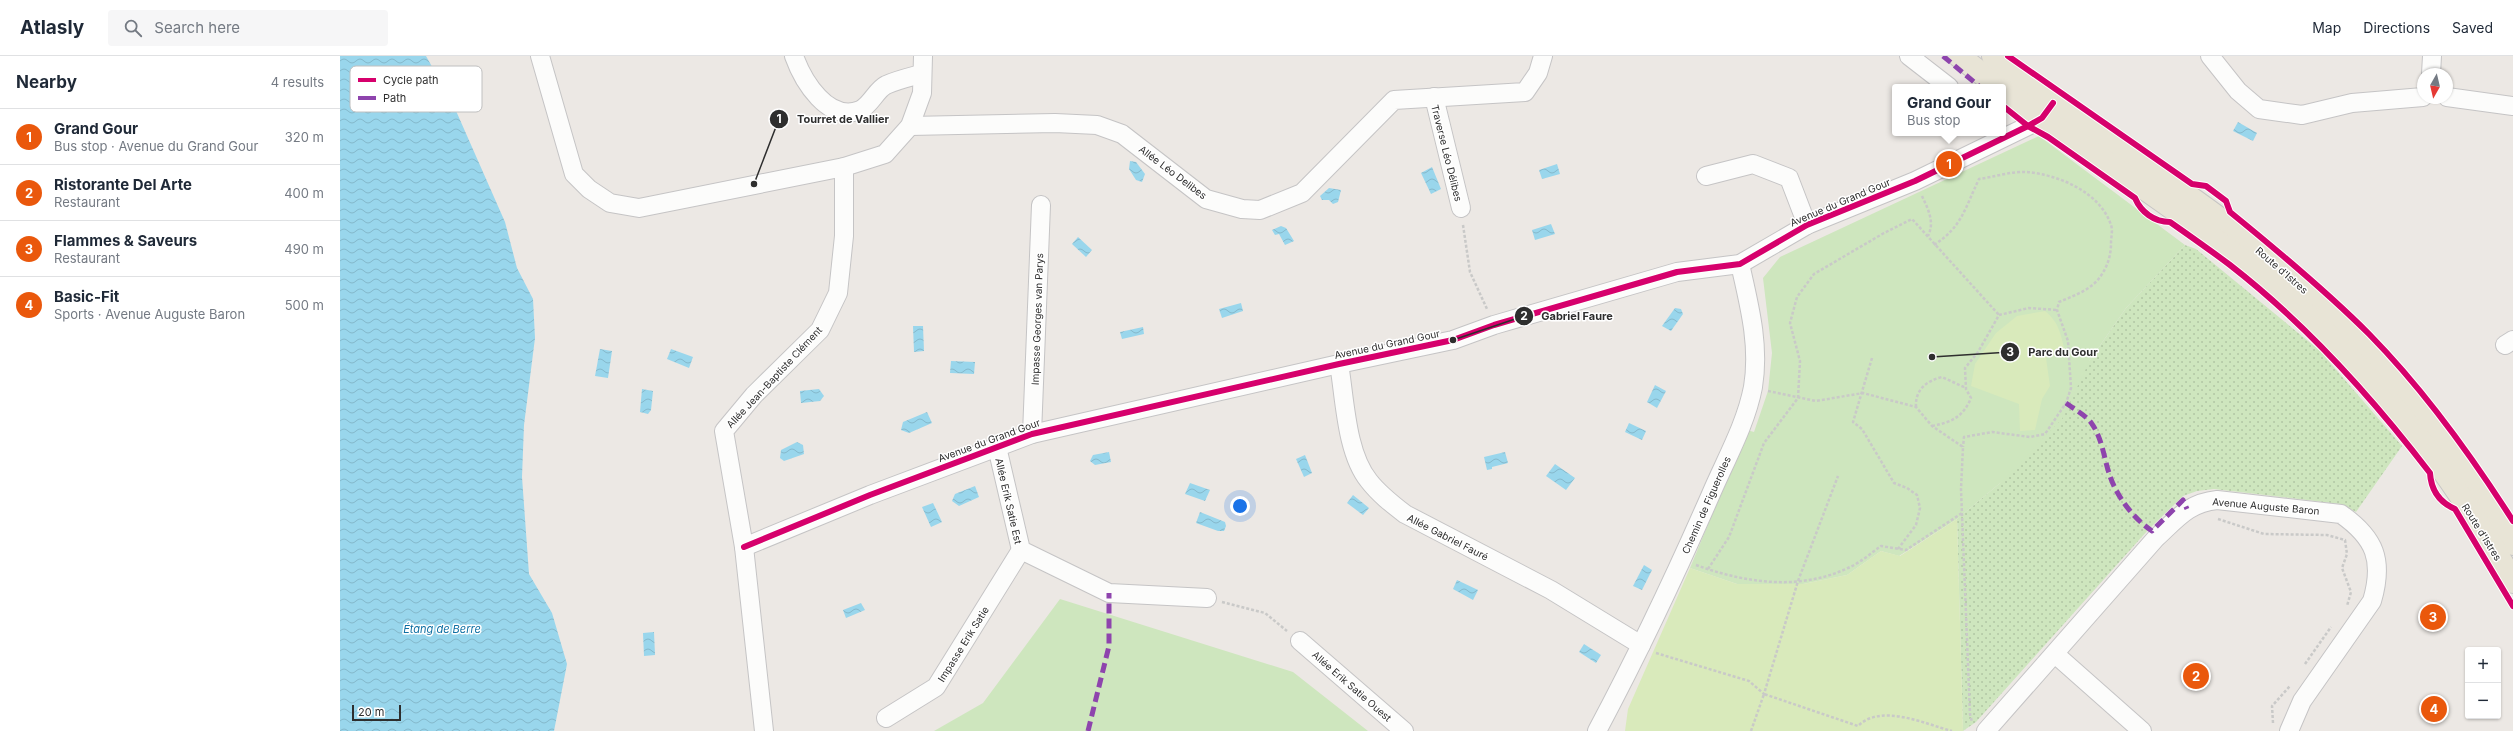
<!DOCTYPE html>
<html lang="en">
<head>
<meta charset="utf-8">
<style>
  :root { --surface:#fff; --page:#f6f6f7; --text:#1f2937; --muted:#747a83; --line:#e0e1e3; --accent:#ea580c }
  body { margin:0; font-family:Inter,sans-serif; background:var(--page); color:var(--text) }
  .controls { position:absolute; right:12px; bottom:12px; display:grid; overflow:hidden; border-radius:4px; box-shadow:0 1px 3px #0004 }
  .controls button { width:36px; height:36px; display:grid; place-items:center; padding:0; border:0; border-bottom:1px solid var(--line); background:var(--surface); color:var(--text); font:20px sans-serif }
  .compass { position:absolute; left:2077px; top:12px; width:36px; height:36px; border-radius:50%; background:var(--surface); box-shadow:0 1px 3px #0004; rotate:188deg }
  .scale { position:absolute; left:12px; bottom:10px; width:49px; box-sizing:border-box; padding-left:4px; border:2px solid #2e2e2e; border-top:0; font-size:11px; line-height:14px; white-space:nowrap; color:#2e2e2e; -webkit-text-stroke:3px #fff; paint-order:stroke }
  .you { position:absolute; left:900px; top:450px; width:14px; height:14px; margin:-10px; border:3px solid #fff; border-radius:50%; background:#1a73e8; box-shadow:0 0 0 6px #1a73e833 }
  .badge { display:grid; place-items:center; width:26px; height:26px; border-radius:50%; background:var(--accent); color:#fff; font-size:13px; font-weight:700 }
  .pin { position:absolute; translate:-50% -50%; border:2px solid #fff; box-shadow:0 1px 4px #0006 }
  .popup { position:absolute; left:1552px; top:28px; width:114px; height:52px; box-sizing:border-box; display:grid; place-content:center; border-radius:4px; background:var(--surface); filter:drop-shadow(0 1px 3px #0005); font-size:13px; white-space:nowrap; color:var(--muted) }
  .popup b { font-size:15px; color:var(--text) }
  .popup::after { content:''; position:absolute; left:50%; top:100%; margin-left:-8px; border:8px solid transparent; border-top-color:var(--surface) }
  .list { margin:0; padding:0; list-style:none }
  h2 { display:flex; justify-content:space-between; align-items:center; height:52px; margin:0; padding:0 16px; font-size:17px }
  h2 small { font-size:13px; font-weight:400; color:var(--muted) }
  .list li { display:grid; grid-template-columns:26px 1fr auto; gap:12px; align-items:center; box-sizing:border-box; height:56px; padding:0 16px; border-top:1px solid var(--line) }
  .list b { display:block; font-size:15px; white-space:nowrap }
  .list p { margin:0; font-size:13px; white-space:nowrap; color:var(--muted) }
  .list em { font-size:13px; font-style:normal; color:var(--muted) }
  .icon { flex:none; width:22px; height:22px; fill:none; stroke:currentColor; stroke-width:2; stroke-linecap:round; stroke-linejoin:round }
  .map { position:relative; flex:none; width:2173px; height:675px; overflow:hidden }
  header { display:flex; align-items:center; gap:24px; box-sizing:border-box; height:56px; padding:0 20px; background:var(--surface); border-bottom:1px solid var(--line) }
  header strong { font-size:19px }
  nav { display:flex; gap:22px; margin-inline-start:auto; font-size:14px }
  .search { width:280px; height:36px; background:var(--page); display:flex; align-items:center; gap:10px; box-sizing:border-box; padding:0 14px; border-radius:4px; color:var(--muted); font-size:15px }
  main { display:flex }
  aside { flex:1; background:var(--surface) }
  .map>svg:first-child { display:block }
  .grass { fill:url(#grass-dots) }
  .park { fill:#cee6be }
  .pitch { fill:#d9eabb }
  .water { fill:url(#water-waves) }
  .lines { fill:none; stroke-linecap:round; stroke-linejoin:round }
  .minor-casing { stroke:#c5c4c5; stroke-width:20 }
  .primary-casing { stroke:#c6c5c4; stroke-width:24 }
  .path { stroke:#c9c9c8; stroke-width:2.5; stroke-dasharray:3 2; stroke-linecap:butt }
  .minor { stroke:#fcfcfb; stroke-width:18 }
  .primary { stroke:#e8e4d6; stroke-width:22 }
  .quiet { stroke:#8e44ad; stroke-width:5; stroke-dasharray:10 5; stroke-linecap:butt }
  .cycleway-casing { stroke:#fff; stroke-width:8 }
  .cycleway { stroke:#d6006c; stroke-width:6 }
  .labels { text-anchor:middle; stroke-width:3; stroke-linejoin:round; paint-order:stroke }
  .street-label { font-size:10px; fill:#2e2e2e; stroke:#fff }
  .water-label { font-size:11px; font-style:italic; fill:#0d6fa3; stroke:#fff }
  .key { fill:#fff; stroke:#c0c0c0; stroke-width:1 }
  .key-label { font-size:11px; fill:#2e2e2e }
  .leader { fill:none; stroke:#2e2e2e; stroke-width:1.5 }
  .callout-dot { fill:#2e2e2e; stroke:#fff; stroke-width:1.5 }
  .mark-label { font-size:12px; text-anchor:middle; font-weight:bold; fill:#fff }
  .callout-label { font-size:11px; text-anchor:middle; font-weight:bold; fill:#2e2e2e; stroke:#fff; stroke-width:3; stroke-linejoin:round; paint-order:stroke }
</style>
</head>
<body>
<header>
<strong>Atlasly</strong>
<div class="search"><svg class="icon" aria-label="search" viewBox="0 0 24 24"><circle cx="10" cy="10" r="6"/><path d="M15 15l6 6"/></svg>Search here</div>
<nav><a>Map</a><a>Directions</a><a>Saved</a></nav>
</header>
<main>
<aside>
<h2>Nearby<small>4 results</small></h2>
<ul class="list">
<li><span class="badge">1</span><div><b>Grand Gour</b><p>Bus stop · Avenue du Grand Gour</p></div><em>320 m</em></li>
<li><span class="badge">2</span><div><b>Ristorante Del Arte</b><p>Restaurant</p></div><em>400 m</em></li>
<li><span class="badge">3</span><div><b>Flammes &amp; Saveurs</b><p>Restaurant</p></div><em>490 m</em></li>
<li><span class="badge">4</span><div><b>Basic-Fit</b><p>Sports · Avenue Auguste Baron</p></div><em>500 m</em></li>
</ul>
</aside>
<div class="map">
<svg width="2173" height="675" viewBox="0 0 2173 675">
  <defs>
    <pattern id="grass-dots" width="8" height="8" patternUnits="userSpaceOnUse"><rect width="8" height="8" fill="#cee6be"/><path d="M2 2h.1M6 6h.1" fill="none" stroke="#b1c6a4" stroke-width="1.8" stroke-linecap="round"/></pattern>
    <pattern id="water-waves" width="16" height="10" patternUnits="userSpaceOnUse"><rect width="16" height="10" fill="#99d6ec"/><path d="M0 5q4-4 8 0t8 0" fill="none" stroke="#84b8cb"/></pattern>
  </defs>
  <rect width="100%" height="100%" fill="#ece8e4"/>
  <!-- grass -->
  <polygon class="grass" points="1845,189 1856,193 1979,294 2062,390 2016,456 2000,448 1874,433 1857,435 1843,440 1808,474 1636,666 1623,675 1617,463 1659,428 1750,304 1786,252"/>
  <!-- park -->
  <g class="park">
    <polygon points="1699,80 1845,189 1786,252 1750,304 1722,363 1659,428 1617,463 1559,500 1541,495 1507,519 1463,528 1397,528 1350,512 1407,374 1414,376 1428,335 1432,297 1423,222 1440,201"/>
    <polygon points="720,543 953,616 1028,675 594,675 643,647"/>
  </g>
  <!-- pitch -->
  <g class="pitch">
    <path d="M1705,255C1719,266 1721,279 1725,296L1706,302L1710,330L1702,343L1695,374L1680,375L1679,348L1631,330L1635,308L1656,277L1677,260Z"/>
    <polygon points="1617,463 1623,675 1285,675 1288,653 1350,512 1397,528 1463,528 1507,519 1541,495 1560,500"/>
  </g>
  <!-- water -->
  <g class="water">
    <polygon points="0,0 86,0 113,48 165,166 177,212 193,243 195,282 184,369 182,421 189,518 212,557 227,608 214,675 0,675"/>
    <polygon points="1898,66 1917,77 1913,85 1893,75"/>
    <polygon points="790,105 796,106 805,118 802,126 796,124 789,113"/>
    <polygon points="1217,108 1220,118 1202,123 1199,114"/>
    <polygon points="1092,111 1101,133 1091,138 1081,117"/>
    <polygon points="989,132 1001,134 998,146 993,148 989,144 982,144 980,140"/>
    <polygon points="1211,168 1215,178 1195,184 1192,174"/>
    <polygon points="941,170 946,172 954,185 945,189 939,178 935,179 932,174"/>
    <polygon points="738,181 752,194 746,201 732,188"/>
    <polygon points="901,247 903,255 882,262 879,253"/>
    <polygon points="1335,252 1341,253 1343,258 1331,275 1322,270"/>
    <polygon points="573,270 583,270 584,295 574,296"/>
    <polygon points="803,271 804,278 782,283 780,276"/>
    <polygon points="260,293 272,295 268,322 255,320"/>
    <polygon points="331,293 353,301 349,312 327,303"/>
    <polygon points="611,305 635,306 634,318 610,317"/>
    <polygon points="1315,329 1326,335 1317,352 1307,346"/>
    <polygon points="302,333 313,335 311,354 308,358 300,356"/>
    <polygon points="479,333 484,340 480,345 461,347 460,335"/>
    <polygon points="587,356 592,367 569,377 561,374 563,366"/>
    <polygon points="1289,367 1306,375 1302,384 1285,376"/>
    <polygon points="457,386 463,389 464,398 444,405 440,402 441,394"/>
    <polygon points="769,396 771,406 755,409 750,405 753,399"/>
    <polygon points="1165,396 1168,407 1152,411 1152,413 1147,414 1144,401"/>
    <polygon points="965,399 972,417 964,421 956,403"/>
    <polygon points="1215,408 1235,422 1226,434 1206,420"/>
    <polygon points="850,427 870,434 865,445 845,438"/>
    <polygon points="635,430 639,441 619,450 612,445 615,438"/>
    <polygon points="1013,439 1029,452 1023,459 1007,447"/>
    <polygon points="593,447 602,466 591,471 582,451"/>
    <polygon points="860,456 885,466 886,470 884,475 878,475 856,467"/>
    <polygon points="1304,509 1312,514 1302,534 1293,530"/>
    <polygon points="1117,524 1138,534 1133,544 1113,533"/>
    <polygon points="521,547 525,554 506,562 503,554"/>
    <polygon points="314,576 315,599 304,600 303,577"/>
    <polygon points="1244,588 1261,599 1256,607 1239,596"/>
  </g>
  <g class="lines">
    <!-- minor casing -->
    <g class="minor-casing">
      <g id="minor">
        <polyline points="200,0 234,118 249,133 270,147 299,152 504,111 545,98 570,70 582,37 583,0"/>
        <path d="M454,0C463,25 488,67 520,54C531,49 536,34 546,29C557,24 570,21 581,18"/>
        <polyline points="1569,0 1609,31"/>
        <polyline points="1870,0 1898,35 1919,53 1962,59 2012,47 2083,41"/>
        <polyline points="2091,18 2092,0"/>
        <polyline points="1094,41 1121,152"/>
        <polyline points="2107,41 2173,50"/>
        <polyline points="570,70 715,67 757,69 782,78 866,143 902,153 920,154 962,137 1054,44 1185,36 1198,17 1203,0"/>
        <polyline points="1366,120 1413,108 1449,122 1467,169"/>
        <polyline points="2165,289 2173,284"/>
        <path d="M999,308C1005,343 1006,397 1029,425C1039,438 1052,448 1065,458L1211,534L1301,589"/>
        <polyline points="692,378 701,149"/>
        <polyline points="657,391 681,494 769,537 867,542"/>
        <polyline points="404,491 530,439 692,378 999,308 1113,284 1154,269 1337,216 1400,208 1467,169 1575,125 1688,70 1702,62 1710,52"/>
        <polyline points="960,585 1064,675"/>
        <polyline points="1715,598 1802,675"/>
        <polyline points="546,662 596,631 681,494"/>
        <polyline points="424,675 404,491 384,375 414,339 480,274 498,237 504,180 504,111"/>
        <path d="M1257,675C1298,598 1336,518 1371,438C1386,403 1406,368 1413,331C1420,289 1409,248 1400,208"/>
        <path d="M1646,675L1816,482C1837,463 1848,447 1877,444L2001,458C2035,482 2044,504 2032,545L1962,645L1949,675"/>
      </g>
    </g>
    <!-- primary casing -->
    <g class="primary-casing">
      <g id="primary">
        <polyline points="1619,0 1659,31"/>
        <path d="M1653,0C1740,69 1836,126 1922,195C2022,275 2110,377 2173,488"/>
        <path d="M1663,34C1747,94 1834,150 1915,214C2020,298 2108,408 2173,526"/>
      </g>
    </g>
    <!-- path -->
    <g class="path">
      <path d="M1582,140C1588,153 1595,166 1588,180"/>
      <polyline points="1123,169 1130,216 1147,253"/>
      <path d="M1594,189C1622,171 1625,152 1639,123C1654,121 1672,115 1687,116C1719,119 1760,136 1771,169C1773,174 1771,181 1771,187C1771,199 1768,210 1760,221C1751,234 1733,240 1719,246L1717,254L1728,285L1731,332L1726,347L1705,378L1690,381L1652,376L1624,381L1623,391"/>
      <polyline points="1532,302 1513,366 1522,373 1554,427 1567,432 1577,439 1580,452 1576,469 1558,493"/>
      <polyline points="1428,335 1476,345 1523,337 1576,351 1592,370 1623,391 1621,433 1630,658 1632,666"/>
      <path d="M1576,351C1575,334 1586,325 1602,321L1626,332"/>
      <path d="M1592,370C1612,366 1623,361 1631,342L1626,333L1625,312L1638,296L1659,259L1689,252L1717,254"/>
      <polyline points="1878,463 1924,478 1987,479 2005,484 2007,498 2002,512 2011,536 2007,550"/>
      <path d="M1356,509C1405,527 1459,535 1508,512C1520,507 1531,497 1541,490L1566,494L1622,457"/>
      <polyline points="1368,513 1389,481 1424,387 1458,342 1460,305 1450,267 1457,241 1474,218 1544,177 1572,163 1659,259"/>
      <polyline points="882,546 925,557 947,575"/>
      <polyline points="1316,597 1409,625 1424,638 1458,525 1498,420"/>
      <polyline points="1965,608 1991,571"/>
      <polyline points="1933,667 1932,650 1950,630"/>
      <path d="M1411,675L1424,638L1518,670C1541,647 1585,668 1612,675"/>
    </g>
    <!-- minor -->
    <use href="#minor" class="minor"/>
    <!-- primary -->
    <use href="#primary" class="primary"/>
    <!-- quiet -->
    <g class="quiet">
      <polyline points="1603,0 1640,31"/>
      <path d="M1726,347C1734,353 1747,360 1752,368C1762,382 1764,402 1769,417C1776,440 1793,462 1812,475L1843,444L1847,453"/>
      <polyline points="748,675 769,590 769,537"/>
    </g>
    <!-- cycleway casing -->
    <g class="cycleway-casing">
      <g id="cycleway">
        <path d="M1668,0L1852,128L1866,130L1886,145L1890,156C1938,195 1985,234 2029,278C2084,334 2131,399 2173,465"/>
        <path d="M1663,50L1688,70L1708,81L1795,142C1801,156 1814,166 1830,166C1850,180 1870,194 1890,209C1966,268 2031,340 2090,417C2091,434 2099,446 2115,453L2173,550"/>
        <polyline points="404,491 530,439 692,378 999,308 1113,284 1154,269 1337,216 1400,208 1467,169 1575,125 1688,70 1702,62 1713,47"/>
      </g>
    </g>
    <!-- cycleway -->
    <use href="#cycleway" class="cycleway"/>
  </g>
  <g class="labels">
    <!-- street labels -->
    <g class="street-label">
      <text transform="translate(1107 97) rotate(76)" y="4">Traverse Léo Délibes</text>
      <text transform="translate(833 116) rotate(37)" y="4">Allée Léo Delibes</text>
      <text transform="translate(1500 146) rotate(-23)" y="4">Avenue du Grand Gour</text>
      <text transform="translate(1942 214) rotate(41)" y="4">Route d'Istres</text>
      <text transform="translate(697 263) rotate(-88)" y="4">Impasse Georges van Parys</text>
      <text transform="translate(1047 288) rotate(-12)" y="4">Avenue du Grand Gour</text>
      <text transform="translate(434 321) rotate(-47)" y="4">Allée Jean-Baptiste Clément</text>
      <text transform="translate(649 384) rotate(-20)" y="4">Avenue du Grand Gour</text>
      <text transform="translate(669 445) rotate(77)" y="4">Allée Erik Satie Est</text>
      <text transform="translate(1366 449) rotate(-66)" y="4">Chemin de Figuerolles</text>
      <text transform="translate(1926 450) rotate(5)" y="4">Avenue Auguste Baron</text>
      <text transform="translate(2142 476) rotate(58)" y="4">Route d'Istres</text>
      <text transform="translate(1108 481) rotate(27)" y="4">Allée Gabriel Fauré</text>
      <text transform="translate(623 588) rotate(-58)" y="4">Impasse Erik Satie</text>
      <text transform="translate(1012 630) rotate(41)" y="4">Allée Erik Satie Ouest</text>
    </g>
    <!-- water labels -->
    <g class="water-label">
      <text x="102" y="577">Étang de Berre</text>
    </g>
  </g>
  <!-- legend -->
  <rect x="10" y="10" width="132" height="46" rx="6" class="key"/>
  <rect x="18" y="22" width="18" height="4" fill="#d6006c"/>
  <rect x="18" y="40" width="18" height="4" fill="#8e44ad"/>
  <g class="key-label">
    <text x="43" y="28">Cycle path</text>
    <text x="43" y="46">Path</text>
  </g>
  <!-- callouts -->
  <path class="leader" d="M414 128L439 63M1113 284L1184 260M1592 301L1670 296"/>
  <g class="callout-dot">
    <circle cx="414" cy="128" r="4"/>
    <circle cx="1113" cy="284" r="4"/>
    <circle cx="1592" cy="301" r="4"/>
    <circle cx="439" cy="63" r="10"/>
    <circle cx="1184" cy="260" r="10"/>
    <circle cx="1670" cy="296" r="10"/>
  </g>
  <g class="mark-label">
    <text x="439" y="67">1</text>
    <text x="1184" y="264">2</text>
    <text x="1670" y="300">3</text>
  </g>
  <g class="callout-label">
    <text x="503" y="67">Tourret de Vallier</text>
    <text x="1237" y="264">Gabriel Faure</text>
    <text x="1723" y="300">Parc du Gour</text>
  </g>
</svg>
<div class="controls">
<button>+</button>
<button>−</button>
</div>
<svg class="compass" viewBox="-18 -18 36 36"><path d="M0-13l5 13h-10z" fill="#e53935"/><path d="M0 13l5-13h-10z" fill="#747a83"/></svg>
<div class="scale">20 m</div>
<div class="you"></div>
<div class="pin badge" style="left:1609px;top:108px">1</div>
<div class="popup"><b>Grand Gour</b>Bus stop</div>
<div class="pin badge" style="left:1856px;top:620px">2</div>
<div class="pin badge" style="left:2093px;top:561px">3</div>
<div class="pin badge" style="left:2094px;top:653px">4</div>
</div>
</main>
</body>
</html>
